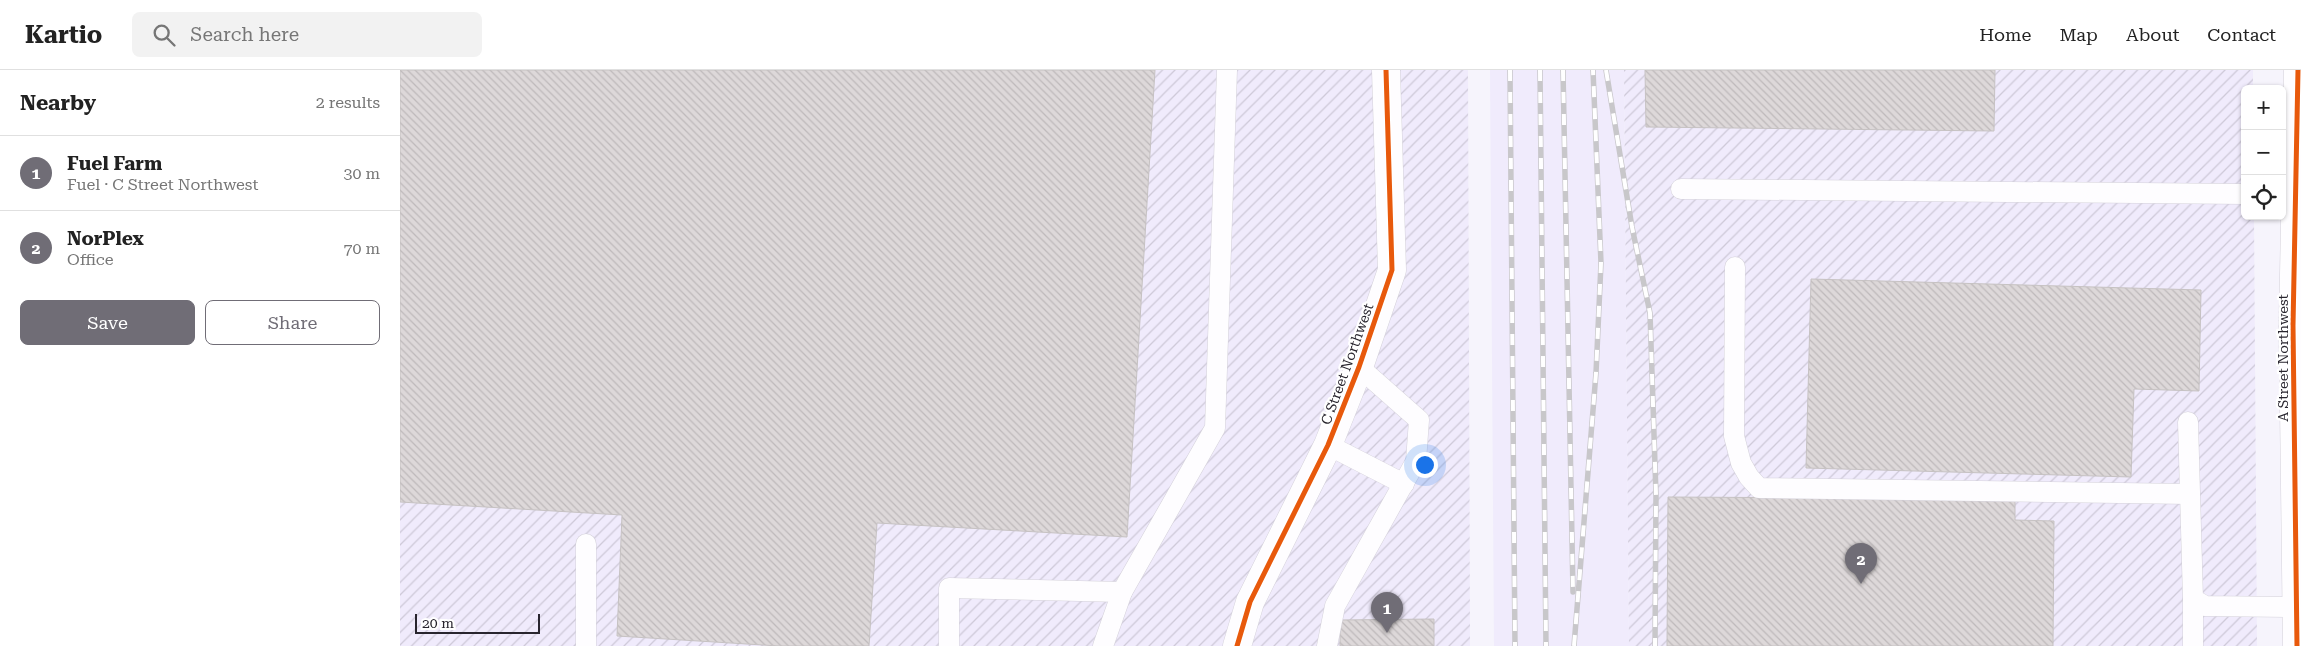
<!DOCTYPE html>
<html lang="en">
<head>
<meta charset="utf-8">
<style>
  :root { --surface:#fff; --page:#f2f2f2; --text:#222; --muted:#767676; --line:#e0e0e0; --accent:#706d76 }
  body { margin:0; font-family:"Roboto Serif",serif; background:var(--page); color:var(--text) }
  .controls { position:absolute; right:15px; top:15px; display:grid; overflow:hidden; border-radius:8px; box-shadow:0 1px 4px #0004 }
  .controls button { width:45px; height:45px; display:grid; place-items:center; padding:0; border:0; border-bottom:1px solid var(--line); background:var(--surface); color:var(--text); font:25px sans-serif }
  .scale { position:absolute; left:15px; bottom:12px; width:125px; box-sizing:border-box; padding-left:5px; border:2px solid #28252e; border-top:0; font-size:14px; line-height:18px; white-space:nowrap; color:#28252e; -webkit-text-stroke:4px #fff; paint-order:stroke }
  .you { position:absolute; left:1024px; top:394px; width:18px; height:18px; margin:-12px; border:4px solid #fff; border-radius:50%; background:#1a73e8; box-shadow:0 0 0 8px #1a73e833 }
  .badge { display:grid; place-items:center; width:32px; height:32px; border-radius:50%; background:var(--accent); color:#fff; font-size:16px; font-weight:700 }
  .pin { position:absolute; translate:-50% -41px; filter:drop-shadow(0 1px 2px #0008) }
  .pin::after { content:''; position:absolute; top:26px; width:18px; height:15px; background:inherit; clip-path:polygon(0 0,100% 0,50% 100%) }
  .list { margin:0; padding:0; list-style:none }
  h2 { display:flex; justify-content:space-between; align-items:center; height:65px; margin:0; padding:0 20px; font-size:21px }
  h2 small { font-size:16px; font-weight:400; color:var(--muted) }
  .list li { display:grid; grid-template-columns:32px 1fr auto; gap:15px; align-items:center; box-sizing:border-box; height:75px; padding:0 20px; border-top:1px solid var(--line) }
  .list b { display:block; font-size:19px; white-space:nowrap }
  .list p { margin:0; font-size:16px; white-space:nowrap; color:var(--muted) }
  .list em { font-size:16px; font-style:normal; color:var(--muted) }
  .actions { display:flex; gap:10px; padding:15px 20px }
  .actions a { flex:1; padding:11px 0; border:1px solid var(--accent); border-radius:8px; text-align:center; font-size:18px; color:var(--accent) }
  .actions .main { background:var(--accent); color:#fff }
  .icon { flex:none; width:28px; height:28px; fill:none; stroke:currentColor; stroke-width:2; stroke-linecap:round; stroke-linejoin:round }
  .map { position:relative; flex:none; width:1901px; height:576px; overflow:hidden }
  header { display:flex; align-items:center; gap:30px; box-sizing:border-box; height:70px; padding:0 25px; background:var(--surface); border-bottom:1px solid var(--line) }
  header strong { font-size:24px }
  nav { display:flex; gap:28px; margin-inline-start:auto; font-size:18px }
  .search { width:350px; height:45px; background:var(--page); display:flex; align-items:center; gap:12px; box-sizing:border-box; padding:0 18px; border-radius:8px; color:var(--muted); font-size:19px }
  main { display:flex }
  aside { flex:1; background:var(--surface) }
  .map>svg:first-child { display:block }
  .built { fill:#f0ebfc }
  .industrial { fill:url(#industrial-furrows) }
  .building { fill:url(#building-back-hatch); stroke:#c6c2c2 }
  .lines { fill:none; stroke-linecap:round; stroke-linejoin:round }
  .lane-casing { stroke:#d4d1da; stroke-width:21 }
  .secondary-casing { stroke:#d4d1da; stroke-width:29 }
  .lane { stroke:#fefdff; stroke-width:20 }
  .secondary { stroke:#fefdff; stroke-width:28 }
  .rail-casing { stroke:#c8c7ca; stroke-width:5.5 }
  .rail { stroke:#fff; stroke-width:4; stroke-dasharray:11; stroke-linecap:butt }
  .cycleway-casing { stroke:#fff; stroke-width:8 }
  .cycleway { stroke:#e8590c; stroke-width:5 }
  .labels { text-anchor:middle; stroke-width:4.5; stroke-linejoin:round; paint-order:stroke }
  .street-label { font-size:14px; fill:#28252e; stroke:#fff }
</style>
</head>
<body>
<header>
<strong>Kartio</strong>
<div class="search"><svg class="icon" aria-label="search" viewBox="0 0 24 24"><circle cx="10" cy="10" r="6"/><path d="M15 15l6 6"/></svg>Search here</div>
<nav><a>Home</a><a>Map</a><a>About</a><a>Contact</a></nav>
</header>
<main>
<aside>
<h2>Nearby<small>2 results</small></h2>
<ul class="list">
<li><span class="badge">1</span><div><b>Fuel Farm</b><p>Fuel · C Street Northwest</p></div><em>30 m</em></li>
<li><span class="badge">2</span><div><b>NorPlex</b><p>Office</p></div><em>70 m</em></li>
</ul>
<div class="actions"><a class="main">Save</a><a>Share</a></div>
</aside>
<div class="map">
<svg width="1901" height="576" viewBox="0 0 1901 576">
  <defs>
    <pattern id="industrial-furrows" width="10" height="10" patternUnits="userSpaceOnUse" patternTransform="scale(1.25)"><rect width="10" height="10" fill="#f0ebfc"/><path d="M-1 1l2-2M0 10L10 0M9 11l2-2" fill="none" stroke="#cec9d8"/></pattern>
    <pattern id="building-back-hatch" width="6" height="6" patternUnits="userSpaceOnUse" patternTransform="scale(1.25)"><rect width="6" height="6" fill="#ddd8d9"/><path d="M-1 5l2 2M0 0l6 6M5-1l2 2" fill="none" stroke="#beb9bb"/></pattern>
  </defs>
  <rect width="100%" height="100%" fill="#f6f4fc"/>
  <!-- built -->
  <polygon class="built" points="1090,0 1224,0 1229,576 1094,576"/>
  <!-- industrial -->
  <g class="industrial">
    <polygon points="0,0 1068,0 1070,576 0,576"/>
    <polygon points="1224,0 1853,0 1853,19 1845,19 1845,146 1854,146 1857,576 1229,576"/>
  </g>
  <!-- building -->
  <g class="building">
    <polygon points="0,0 755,0 727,467 477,453 469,576 379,576 217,566 222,445 0,432"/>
    <polygon points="1245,0 1595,0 1594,61 1246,57"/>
    <polygon points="1411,209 1801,220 1799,321 1734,319 1731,407 1406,398"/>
    <polygon points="1268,427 1615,429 1615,450 1654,451 1653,576 1267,576"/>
    <polygon points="1034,549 1034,576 940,576 940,550"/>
  </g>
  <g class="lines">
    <!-- lane casing -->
    <g class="lane-casing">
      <g id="lane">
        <polyline points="1281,119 1845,124"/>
        <polyline points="1335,197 1334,366 1341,393 1349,407 1359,418 1790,424"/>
        <polyline points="1788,352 1793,529 1805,536 1897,537"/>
        <polyline points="928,375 1004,414"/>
        <polyline points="186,474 186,576"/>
        <polyline points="722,522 815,358 827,0"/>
        <polyline points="1793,529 1793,576"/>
        <polyline points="549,576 549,518 722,522 703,576"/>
        <polyline points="927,576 935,536 1016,391 1019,350 959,297"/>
      </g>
    </g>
    <!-- secondary casing -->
    <g class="secondary-casing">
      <g id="secondary">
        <polyline points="837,576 850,532 928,375 959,297 992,200 986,0"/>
        <polyline points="1897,576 1893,256 1898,0"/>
      </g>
    </g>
    <!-- lane -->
    <use href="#lane" class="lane"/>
    <!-- secondary -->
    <use href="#secondary" class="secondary"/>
    <!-- rail casing -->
    <g class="rail-casing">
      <g id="rail">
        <polyline points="1110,0 1115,576"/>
        <polyline points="1140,0 1146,576"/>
        <polyline points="1163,0 1173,522"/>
        <polyline points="1206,0 1232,157 1250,243 1256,425 1255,576"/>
        <polyline points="1174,576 1196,303 1201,193 1193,0"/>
      </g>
    </g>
    <!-- rail -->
    <use href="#rail" class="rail"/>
    <!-- cycleway casing -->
    <g class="cycleway-casing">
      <g id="cycleway">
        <polyline points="837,576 850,532 928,375 959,297 992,200 986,0"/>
        <polyline points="1897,576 1893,256 1898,0"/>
      </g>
    </g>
    <!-- cycleway -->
    <use href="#cycleway" class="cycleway"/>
  </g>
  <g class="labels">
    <!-- street labels -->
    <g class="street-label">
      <text transform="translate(1883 288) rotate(-90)" y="5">A Street Northwest</text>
      <text transform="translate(947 294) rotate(-70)" y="5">C Street Northwest</text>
    </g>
  </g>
</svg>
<div class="controls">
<button>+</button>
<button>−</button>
<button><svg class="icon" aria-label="locate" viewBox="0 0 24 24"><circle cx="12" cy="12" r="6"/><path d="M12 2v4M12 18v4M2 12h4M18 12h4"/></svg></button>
</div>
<div class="scale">20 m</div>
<div class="you"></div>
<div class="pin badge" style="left:987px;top:563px">1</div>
<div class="pin badge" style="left:1461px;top:514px">2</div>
</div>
</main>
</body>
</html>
